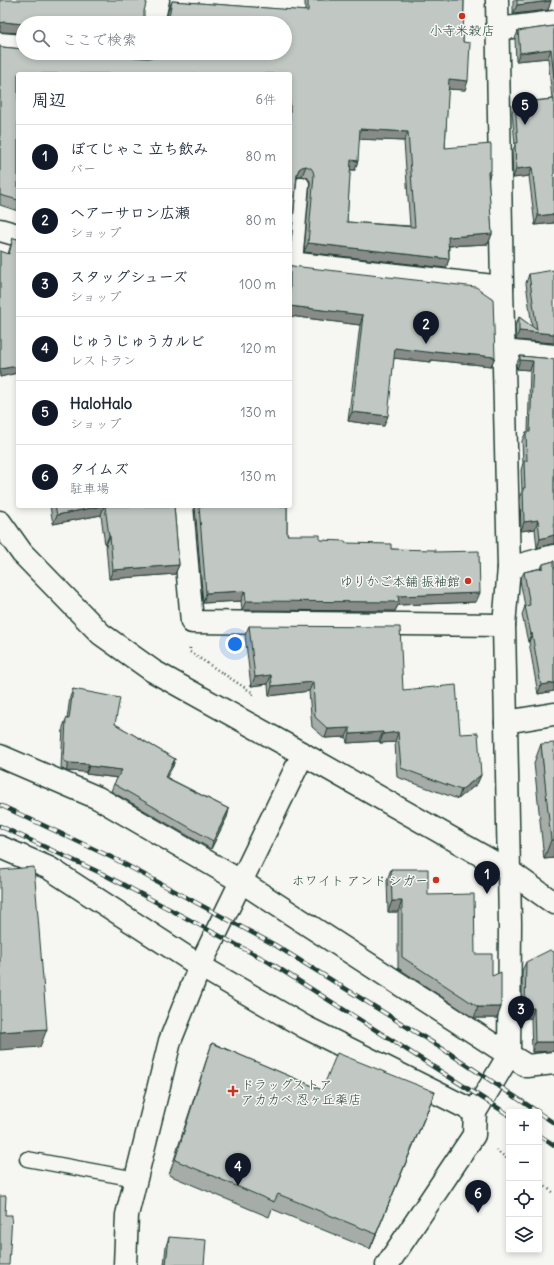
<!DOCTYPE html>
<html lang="ja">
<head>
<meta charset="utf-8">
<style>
  :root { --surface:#fff; --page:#f6f6f7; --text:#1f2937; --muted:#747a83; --line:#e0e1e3; --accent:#111827 }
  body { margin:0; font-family:Delius,"Klee One",sans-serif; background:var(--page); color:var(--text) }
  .controls { position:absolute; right:12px; bottom:12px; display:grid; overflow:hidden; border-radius:4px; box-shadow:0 2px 6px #0003 }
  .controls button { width:36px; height:36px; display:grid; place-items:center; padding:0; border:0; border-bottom:1px solid var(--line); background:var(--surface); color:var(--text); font:20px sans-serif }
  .you { position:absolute; left:235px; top:644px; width:14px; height:14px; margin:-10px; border:3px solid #fff; border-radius:50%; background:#1a73e8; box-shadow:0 0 0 6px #1a73e833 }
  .badge { display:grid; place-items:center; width:26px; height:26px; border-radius:50%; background:var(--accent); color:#fff; font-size:13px; font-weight:700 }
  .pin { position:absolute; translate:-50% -33px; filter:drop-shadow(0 1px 2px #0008) }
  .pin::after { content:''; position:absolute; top:21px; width:14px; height:12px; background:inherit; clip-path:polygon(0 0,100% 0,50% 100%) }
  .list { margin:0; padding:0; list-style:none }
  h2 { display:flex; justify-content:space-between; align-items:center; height:52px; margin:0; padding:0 16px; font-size:17px }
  h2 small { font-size:13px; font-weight:400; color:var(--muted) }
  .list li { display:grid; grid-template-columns:26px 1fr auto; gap:12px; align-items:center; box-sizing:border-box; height:64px; padding:0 16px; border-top:1px solid var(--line) }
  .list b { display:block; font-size:15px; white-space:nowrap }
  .list p { margin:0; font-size:13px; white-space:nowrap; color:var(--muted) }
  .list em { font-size:13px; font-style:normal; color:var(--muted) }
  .icon { flex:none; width:22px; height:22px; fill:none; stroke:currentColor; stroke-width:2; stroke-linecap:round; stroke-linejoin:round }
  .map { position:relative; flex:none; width:554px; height:1265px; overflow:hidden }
  .search { position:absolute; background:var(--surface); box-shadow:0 2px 6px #0003; left:16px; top:16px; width:276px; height:44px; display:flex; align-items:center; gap:10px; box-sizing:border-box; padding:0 14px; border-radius:22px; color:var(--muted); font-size:15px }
  .panel { position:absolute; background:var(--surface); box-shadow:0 2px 6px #0003; left:16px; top:72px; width:276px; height:436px; border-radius:4px }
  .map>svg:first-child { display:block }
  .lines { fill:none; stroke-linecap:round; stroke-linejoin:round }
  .lane-casing { stroke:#1f3d34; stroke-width:17 }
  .street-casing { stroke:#1f3d34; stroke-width:25 }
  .secondary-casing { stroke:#1f3d34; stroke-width:25 }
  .path { stroke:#1f3d34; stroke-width:2.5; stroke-dasharray:1 3; stroke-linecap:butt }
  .lane { stroke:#f6f6f2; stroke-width:14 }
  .street { stroke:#f6f6f2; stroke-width:22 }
  .secondary { stroke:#f6f6f2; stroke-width:22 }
  .rail-casing { stroke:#1f3d34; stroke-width:4.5 }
  .rail { stroke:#f6f6f2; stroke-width:3; stroke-dasharray:9; stroke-linecap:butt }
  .wall { fill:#a6aca8; stroke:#1f3d34; fill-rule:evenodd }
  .shaded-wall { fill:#878c88; stroke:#1f3d34 }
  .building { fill:#c1c8c3; stroke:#1f3d34; fill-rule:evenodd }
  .poi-dot { fill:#c8321e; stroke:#f6f6f2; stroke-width:1.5 }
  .labels { text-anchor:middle; stroke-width:3; stroke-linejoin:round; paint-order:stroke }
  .poi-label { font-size:13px; fill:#1f3d34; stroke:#f6f6f2; text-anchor:end }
</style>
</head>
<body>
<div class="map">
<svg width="554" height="1265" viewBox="0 0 554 1265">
  <rect width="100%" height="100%" fill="#f6f6f2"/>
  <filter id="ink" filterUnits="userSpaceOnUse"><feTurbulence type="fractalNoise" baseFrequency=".025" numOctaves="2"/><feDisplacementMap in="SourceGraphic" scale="8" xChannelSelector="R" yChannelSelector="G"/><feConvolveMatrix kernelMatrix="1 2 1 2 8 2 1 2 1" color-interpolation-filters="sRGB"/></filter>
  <g filter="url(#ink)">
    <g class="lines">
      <!-- lane casing -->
      <g class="lane-casing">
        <g id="lane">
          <polyline points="295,263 302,184"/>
          <polyline points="27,1159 136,1179"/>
        </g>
      </g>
      <!-- street casing -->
      <g class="street-casing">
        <g id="street">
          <polyline points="153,23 158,0"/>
          <polyline points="497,29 554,22"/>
          <polyline points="0,44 23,46"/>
          <polyline points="113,53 145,55"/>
          <polyline points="0,230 18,235"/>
          <polyline points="290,263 502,287"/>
          <polyline points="503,351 554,356"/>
          <polyline points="182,506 192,622 504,625"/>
          <polyline points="509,568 554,556"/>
          <polyline points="506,722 554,714"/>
          <polyline points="0,756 98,798 242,882 509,1055 527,1066 554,1063"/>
          <polyline points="0,847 49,868 200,966 305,1027 475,1112"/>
          <polyline points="387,1265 474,1135 475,1112 509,1055 510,924 509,871"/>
        </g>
      </g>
      <!-- secondary casing -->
      <g class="secondary-casing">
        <g id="secondary">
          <polyline points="497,0 502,287 509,568 504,625 509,871"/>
          <polyline points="0,522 22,553 101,634 153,671 303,754 509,871 554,903"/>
          <polyline points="125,1265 127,1215 170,1041 200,966 303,754"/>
        </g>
      </g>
      <!-- path -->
      <g class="path">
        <polyline points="190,648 190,652 253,693 252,695"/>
        <polyline points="496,1150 509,1160"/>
        <polyline points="539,1182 554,1193"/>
      </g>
      <!-- lane -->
      <use href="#lane" class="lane"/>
      <!-- street -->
      <use href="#street" class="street"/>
      <!-- secondary -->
      <use href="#secondary" class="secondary"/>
      <!-- rail casing -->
      <g class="rail-casing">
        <g id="rail">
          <polyline points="0,805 113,858 275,945 446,1051 538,1112"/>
          <polyline points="0,826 105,875 269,962 509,1115"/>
          <polyline points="539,1113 554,1123"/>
          <polyline points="539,1135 554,1145"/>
        </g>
      </g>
      <!-- rail -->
      <use href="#rail" class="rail"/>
    </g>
    <!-- wall -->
    <g class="wall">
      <path d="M305,0H464L463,42L465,90L448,89L445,148L488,179L492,234L488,244L449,246V259L446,268L304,252L310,185V181L307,177L302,176H298L297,178L291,242L290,244V74H18V211L0,205V46L2,47L23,49L110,54L116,56L148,58L154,57L157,54V53H285L166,21L168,11L172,1L305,11ZM359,139L404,141L410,226L347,222L350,170H355Z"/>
      <polygon points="513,0 551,0 548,10 513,14"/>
      <polygon points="554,26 554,223 535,225 529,176 513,178 512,152 515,145 512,112 515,103 552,99 548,58 516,61 515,39 518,31"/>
      <polygon points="13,238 18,239 18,376 17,376 17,373 0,377 0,251 8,254"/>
      <polygon points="290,265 495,357 491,366 431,360 431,362 394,358 384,426 348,421 360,325 290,316"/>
      <polygon points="529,274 554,343 516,340 515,326 519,317 532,327 526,283"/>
      <polygon points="520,356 554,359 554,544 551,544 537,548 535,529 521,531 520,496 522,491 521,470 523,463 522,441 526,432 528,432 530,370 517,369 516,365"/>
      <polygon points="50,506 174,506 179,565 175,574 109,579 106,545 105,545 101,515 53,524"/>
      <polygon points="195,506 287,506 287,535 320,540 391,549 435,552 476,602 398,605 395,611 242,610 241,601 203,603"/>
      <polygon points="554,561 554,691 538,694 529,642 528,642 522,615 525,606 520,580 524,572 541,568 543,564"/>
      <polygon points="249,626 403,690 460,734 481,775 477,784 458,799 397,777 395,742 380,743 379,741 347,743 346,737 325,738 312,727 309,691 269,696 268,684 251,686 245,635"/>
      <polygon points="73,689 115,724 175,759 173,766 166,777 229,809 227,817 211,849 111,791 114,784 118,778 86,774 86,772 66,771 61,768 63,727 66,719 67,719 70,697"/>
      <polygon points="541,744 554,858 544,859 534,763"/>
      <polygon points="391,869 428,895 492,976 501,1007 497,1018 474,1018 398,968 398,912 388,912 387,880"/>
      <polygon points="526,962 554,1051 532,1052 531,1018 522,1018 522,971"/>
      <polygon points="212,1043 322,1090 429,1107 370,1249 272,1209 269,1217 169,1175 207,1058"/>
      <polygon points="169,1237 204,1265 164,1265 166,1246"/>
    </g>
    <!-- shaded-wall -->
    <g class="shaded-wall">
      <polygon points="551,1 548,10 513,14 517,5"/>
      <polygon points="4,22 23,24 23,33 0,32 0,23"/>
      <polygon points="551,49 548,58 516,61 520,53"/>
      <polygon points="449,79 468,81 465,90 446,89"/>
      <polygon points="360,129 408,132 404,141 356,139"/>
      <polygon points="351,160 358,161 355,170 348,170"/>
      <polygon points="306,166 302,176 298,176 295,179 299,169 302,167"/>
      <polygon points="532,167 529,176 513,178 516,169"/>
      <polygon points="491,171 488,181 488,172"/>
      <polygon points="554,214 554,223 535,225 538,216"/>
      <polygon points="492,234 488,244 445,246 448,237"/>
      <polygon points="308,243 449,259 446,268 304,252"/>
      <polygon points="290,306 363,315 360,325 290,316"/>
      <polygon points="519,331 554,334 554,343 516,340"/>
      <polygon points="395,348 434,351 495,357 491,366 431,360 431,362 392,358"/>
      <polygon points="520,360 533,361 530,370 517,369"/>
      <polygon points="18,366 18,369 17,373 0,377 0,369"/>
      <polygon points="352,412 388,416 384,426 348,421"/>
      <polygon points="101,506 104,506 101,515 53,524 57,515"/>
      <polygon points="538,520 535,529 521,531 524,522"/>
      <polygon points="554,535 554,544 551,544 537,548 540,539"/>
      <polygon points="109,536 110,536 106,545 105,545"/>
      <polygon points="179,565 175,574 109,579 113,570"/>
      <polygon points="245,591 241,601 203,603 206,593"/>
      <polygon points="480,593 476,602 398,605 395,611 242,610 246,601"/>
      <polygon points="532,633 529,642 528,642 531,634"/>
      <polygon points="271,675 268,684 251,686 255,677"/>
      <polygon points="313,682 309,691 269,696 272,686"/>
      <polygon points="554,683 554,691 538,694 541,685"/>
      <polygon points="350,728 346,737 325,738 328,729"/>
      <polygon points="383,732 379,741 347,743 350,734"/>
      <polygon points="398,732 395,742 380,743 383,734"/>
      <polygon points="175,759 173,766 163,784 165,777"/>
      <polygon points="69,763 89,764 86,772 66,771"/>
      <polygon points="89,766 122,770 119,778 86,774"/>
      <polygon points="481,775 477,784 458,799 461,790"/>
      <polygon points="229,809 227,817 211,849 213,841"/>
      <polygon points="551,840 554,840 554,858 544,859"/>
      <polygon points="392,901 402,901 398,912 388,912"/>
      <polygon points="478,1007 501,1007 497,1018 474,1018"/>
      <polygon points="525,1008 534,1008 531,1018 522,1018"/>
      <polygon points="47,1029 40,1047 0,1050 0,1032"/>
      <polygon points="535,1042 554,1042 554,1051 532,1052"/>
      <polygon points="435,1092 429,1107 370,1249 376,1234"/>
    </g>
    <!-- building -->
    <g class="building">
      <polygon points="0,0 147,0 144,11 144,17 148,23 23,23 23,24 4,22 0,23"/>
      <path d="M308,0H464L463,42L470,43L468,81L449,79L445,148L491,144V171L488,172L492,234L448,237L449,259L308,243L314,175L313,171L311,168L306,166L302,167L299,169L297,174L291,242H290V74H18V200L0,195V46L2,47L23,49V53H109L110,54L116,56L148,58L154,57L158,53H285V23H164L166,22L169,16L172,1L308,11ZM360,129L408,132L415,227L347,222L351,160L358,161Z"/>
      <polygon points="517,0 551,0 551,1 517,5"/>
      <polygon points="554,26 554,78 551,49 520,53 518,31"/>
      <polygon points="554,99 554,214 538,216 532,167 516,169 515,143 518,143 515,103"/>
      <polygon points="13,238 18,239 18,366 0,369 0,251 9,254"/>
      <polygon points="290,265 292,266 476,287 493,299 495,357 434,351 434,353 395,348 388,416 352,412 363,315 290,306"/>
      <polygon points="554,270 554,334 519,331 519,317 537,330 529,274"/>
      <polygon points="520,356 554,359 554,535 540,539 538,520 524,522 523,488 525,488 524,461 527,461 526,432 530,432 533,361 520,360"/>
      <polygon points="55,506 101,506 57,515"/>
      <polygon points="105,506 174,506 179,565 113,570 110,536 109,536"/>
      <polygon points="199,506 287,506 287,535 320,535 320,540 345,541 345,543 391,544 391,549 435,550 435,552 479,551 480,593 398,596 399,602 246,601 245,591 206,593"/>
      <polygon points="554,561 554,683 541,685 532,633 531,634 525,606 530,605 524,572 543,568 543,564"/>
      <polygon points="249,626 400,627 403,690 456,685 460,734 478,733 481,775 461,790 401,768 398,732 383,734 383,732 350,734 350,728 328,729 315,717 313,682 272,686 271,675 255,677"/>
      <polygon points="73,689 120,698 115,724 175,759 165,777 229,809 213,841 114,784 122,770 89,766 89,764 69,763 64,761 66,719 69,719"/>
      <polygon points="554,743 554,840 551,840 541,744"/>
      <polygon points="34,867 47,1029 0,1032 0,870"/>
      <polygon points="391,869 428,869 428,895 474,894 475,954 492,954 492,976 501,972 501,1007 478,1007 402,957 402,901 392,901"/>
      <polygon points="550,950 554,952 554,1042 535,1042 534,1008 525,1008 526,962"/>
      <polygon points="212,1043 322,1090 337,1053 435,1092 376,1234 278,1194 274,1202 175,1160"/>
      <polygon points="0,1196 6,1196 5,1215 12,1215 9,1265 0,1265"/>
      <polygon points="169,1237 206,1240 204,1265 166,1265"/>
    </g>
  </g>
  <!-- markers -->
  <g class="poi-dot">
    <circle cx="462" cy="16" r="4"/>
    <circle cx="468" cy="581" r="4"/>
    <circle cx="436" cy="880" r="4"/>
    <path d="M231 1085h4v4h4v4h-4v4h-4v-4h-4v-4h4z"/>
  </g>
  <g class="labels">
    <!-- poi labels -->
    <g class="poi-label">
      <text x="462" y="35" text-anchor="middle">小寺米穀店</text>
      <text x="460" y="586">ゆりかご本舗 振袖館</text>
      <text x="428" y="885">ホワイト アンド シガー</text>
      <text x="241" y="1089" text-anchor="start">ドラッグストア<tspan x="241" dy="15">アカカベ 忍ヶ丘薬店</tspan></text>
    </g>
  </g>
</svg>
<div class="controls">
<button>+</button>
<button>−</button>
<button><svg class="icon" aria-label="locate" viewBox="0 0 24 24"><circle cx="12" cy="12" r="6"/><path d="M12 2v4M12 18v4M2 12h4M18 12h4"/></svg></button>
<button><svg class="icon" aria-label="layers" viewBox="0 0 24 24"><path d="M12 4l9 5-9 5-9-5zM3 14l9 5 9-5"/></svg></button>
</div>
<div class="you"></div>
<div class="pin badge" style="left:487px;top:894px">1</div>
<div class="pin badge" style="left:426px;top:344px">2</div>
<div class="pin badge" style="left:521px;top:1029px">3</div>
<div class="pin badge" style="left:238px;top:1186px">4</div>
<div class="pin badge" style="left:525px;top:125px">5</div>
<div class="pin badge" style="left:478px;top:1213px">6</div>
<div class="search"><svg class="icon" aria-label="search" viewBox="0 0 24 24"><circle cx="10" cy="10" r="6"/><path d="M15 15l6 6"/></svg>ここで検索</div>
<section class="panel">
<h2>周辺<small>6件</small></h2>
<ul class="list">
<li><span class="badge">1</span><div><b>ぼてじゃこ 立ち飲み</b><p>バー</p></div><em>80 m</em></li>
<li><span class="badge">2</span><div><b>ヘアーサロン広瀬</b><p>ショップ</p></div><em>80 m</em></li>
<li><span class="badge">3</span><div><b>スタッグシューズ</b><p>ショップ</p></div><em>100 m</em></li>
<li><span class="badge">4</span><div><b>じゅうじゅうカルビ</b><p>レストラン</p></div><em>120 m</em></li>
<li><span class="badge">5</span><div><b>HaloHalo</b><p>ショップ</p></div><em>130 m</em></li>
<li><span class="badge">6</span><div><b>タイムズ</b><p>駐車場</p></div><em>130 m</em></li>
</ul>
</section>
</div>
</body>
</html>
